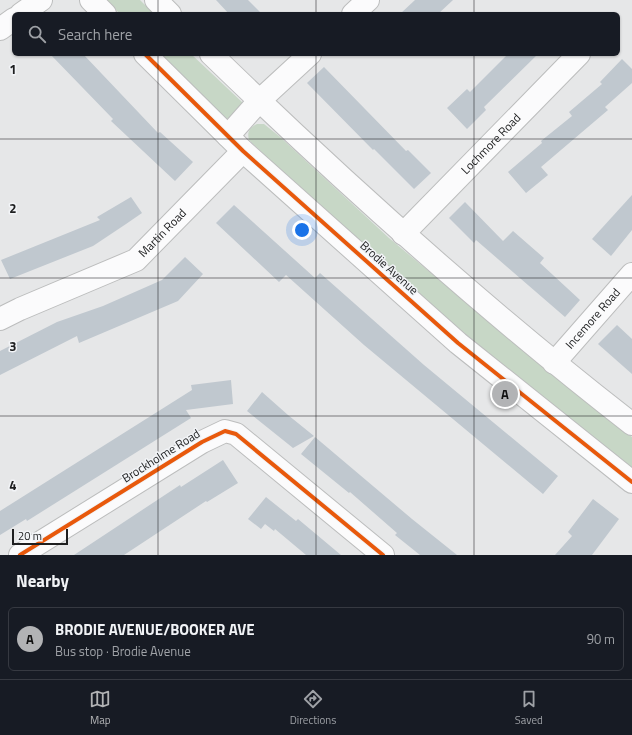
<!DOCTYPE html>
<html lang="en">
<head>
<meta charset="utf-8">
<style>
  :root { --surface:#171b24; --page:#242831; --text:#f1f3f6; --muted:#9ea1a6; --line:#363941; --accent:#b2b3b5 }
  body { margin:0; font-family:"Titillium Web",sans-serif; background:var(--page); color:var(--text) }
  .scale { position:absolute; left:12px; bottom:10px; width:56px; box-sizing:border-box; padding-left:4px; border:2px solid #1e1f20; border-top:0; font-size:11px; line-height:14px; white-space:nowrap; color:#1e1f20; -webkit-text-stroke:3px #f2f4f7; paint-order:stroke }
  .you { position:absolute; left:302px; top:230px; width:14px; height:14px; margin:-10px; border:3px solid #fff; border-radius:50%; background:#1a73e8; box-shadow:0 0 0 6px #1a73e833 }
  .badge { display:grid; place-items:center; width:26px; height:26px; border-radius:50%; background:var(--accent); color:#111; font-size:13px; font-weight:700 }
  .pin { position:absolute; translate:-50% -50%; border:2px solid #fff; box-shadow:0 1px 4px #0006 }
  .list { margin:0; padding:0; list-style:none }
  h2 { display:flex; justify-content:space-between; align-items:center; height:52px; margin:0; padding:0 16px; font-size:17px }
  h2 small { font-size:13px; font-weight:400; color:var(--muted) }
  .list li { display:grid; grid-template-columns:26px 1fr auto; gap:12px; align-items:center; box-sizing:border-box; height:64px; margin:0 8px 8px; padding:0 8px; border:1px solid var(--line); border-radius:6px }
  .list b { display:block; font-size:15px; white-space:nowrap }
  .list p { margin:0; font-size:13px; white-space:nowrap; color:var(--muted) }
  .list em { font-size:13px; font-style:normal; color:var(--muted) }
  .icon { flex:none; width:22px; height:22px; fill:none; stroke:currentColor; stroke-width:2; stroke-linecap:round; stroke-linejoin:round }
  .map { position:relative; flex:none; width:632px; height:555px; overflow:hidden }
  .search { position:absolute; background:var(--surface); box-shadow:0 1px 3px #0004; left:12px; right:12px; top:12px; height:44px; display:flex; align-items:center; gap:10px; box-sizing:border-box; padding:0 14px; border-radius:6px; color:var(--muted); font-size:15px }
  .sheet { height:124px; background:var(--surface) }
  nav { display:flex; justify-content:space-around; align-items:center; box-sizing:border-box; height:56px; border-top:1px solid var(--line); background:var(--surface); font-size:11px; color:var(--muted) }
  nav a { display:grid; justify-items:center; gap:2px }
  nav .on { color:var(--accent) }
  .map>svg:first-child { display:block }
  .green { fill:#c7d7c6 }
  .building { fill:#c0c8cf }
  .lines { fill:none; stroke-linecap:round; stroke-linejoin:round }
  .minor-casing { stroke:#bcbdbd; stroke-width:24 }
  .minor { stroke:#fbfbfc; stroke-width:22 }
  .cycleway-casing { stroke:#f2f4f7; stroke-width:6 }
  .cycleway { stroke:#e8590c; stroke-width:4 }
  .grid { fill:none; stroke:#1e1f20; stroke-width:1; stroke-opacity:0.55 }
  .labels { text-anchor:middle; stroke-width:3; stroke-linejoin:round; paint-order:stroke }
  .street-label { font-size:12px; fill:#1e1f20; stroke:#f2f4f7 }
  .grid-label { font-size:13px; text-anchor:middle; font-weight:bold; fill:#1e1f20; stroke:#f2f4f7; stroke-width:3; stroke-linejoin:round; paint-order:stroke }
</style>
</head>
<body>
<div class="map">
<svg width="632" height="555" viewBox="0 0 632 555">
  <rect width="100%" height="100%" fill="#e6e7e8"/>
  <!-- green -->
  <g class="green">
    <polygon points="106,0 140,0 154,14 120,14"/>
    <polygon points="159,54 191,54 243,103 229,119 222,117"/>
    <path d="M257,124H264L279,136L389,238L535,360L632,437V469C500,365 370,257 249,140C247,132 249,128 257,124Z"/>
  </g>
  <!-- building -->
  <g class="building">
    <polygon points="216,0 248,0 262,14 229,14"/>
    <polygon points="415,0 453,0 438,14 400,14"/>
    <polygon points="50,54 83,54 158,133 160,132 193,162 175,181 111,121 113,119"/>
    <polygon points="508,54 538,54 484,107 486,110 467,129 447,108 467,89 470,92"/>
    <polygon points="622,59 632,69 632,83 605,107 608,110 541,167 548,175 526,193 508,172 542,143 541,141 572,116 569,112 602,84 600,82"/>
    <polygon points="324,67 406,151 408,150 431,173 414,189 374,149 373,150 307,83"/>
    <polygon points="632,195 632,230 611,256 592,239"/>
    <polygon points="131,197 142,213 126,224 93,246 10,279 1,260 100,220 97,217"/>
    <polygon points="465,202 503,241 513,231 544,258 540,263 580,300 565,317 476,240 474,243 449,218"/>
    <polygon points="234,205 315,278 320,273 424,365 558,476 543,494 364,345 286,275 279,282 216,223"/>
    <polygon points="185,257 203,274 178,301 79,343 77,336 0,375 0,351 57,322 103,306 162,280"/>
    <polygon points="617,325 632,339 632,374 598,344"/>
    <polygon points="231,380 233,404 186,410 191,418 27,521 26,519 0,535 0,511 192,390 191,385"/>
    <polygon points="262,392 288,415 314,436 293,448 247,411"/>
    <polygon points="315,437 412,519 457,555 420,555 395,535 397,533 350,492 349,493 301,454"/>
    <polygon points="223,460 238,483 207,502 206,501 124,555 74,555 180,485 181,487"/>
    <polygon points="266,497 296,521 298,519 341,555 306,555 275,529 274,531 265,524 261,529 248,519"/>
    <polygon points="593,499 619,519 592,555 555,555 572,536 568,532"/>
  </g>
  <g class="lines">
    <!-- minor casing -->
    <g class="minor-casing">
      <g id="minor">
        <polyline points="91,0 105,14"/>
        <polyline points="156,0 170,14"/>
        <polyline points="21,14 41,0"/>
        <polyline points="353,14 368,0"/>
        <polyline points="0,29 14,19"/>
        <polyline points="145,54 243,151 458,343 632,482"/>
        <path d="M211,54C345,184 484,309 632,424"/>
        <polyline points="228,136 259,101 310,54"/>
        <path id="s1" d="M403,234L579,54"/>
        <path id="s2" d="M0,319L20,309L136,260L243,151"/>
        <path id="s3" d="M554,363L632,274"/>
        <polyline points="20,555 202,442 225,431 236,434 383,555"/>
      </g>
    </g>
    <!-- minor -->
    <use href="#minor" class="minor"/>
    <!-- cycleway casing -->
    <g class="cycleway-casing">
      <g id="cycleway">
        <polyline points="145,54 243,151 458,343 632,482"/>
        <polyline points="20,555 202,442 225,431 236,434 383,555"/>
      </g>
    </g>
    <!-- cycleway -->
    <use href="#cycleway" class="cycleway"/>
  </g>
  <!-- grid -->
  <path class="grid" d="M158,0V14M316,0V14M474,0V14M158,54V555M316,54V555M474,54V555M0,139H632M0,278H632M0,416H632"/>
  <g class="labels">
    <!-- street labels -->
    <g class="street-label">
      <text dy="4" stroke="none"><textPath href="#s1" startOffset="126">Lochmore Road</textPath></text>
      <text dy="4" stroke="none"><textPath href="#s2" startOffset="186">Martin Road</textPath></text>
      <text transform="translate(389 268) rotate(42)" y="4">Brodie Avenue</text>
      <text dy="4" stroke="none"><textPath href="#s3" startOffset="59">Incemore Road</textPath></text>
      <text transform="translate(161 456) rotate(-32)" y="4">Brockholme Road</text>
    </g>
  </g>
  <g class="grid-label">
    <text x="13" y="74">1</text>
    <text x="13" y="213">2</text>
    <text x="13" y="351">3</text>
    <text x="13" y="490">4</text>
  </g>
</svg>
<div class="scale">20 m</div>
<div class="you"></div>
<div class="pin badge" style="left:505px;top:394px">A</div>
<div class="search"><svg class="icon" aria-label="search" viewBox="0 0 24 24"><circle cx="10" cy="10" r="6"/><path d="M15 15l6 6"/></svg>Search here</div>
</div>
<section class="sheet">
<h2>Nearby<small></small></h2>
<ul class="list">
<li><span class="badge">A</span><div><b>BRODIE AVENUE/BOOKER AVE</b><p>Bus stop · Brodie Avenue</p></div><em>90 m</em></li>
</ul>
</section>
<nav>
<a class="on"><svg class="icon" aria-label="map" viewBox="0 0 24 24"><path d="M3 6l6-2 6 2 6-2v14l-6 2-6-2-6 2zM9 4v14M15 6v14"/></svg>Map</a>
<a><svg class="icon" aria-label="directions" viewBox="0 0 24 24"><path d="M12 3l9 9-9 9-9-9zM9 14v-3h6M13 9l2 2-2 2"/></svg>Directions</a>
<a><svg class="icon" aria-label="saved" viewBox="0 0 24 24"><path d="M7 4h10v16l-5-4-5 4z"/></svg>Saved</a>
</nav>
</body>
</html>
